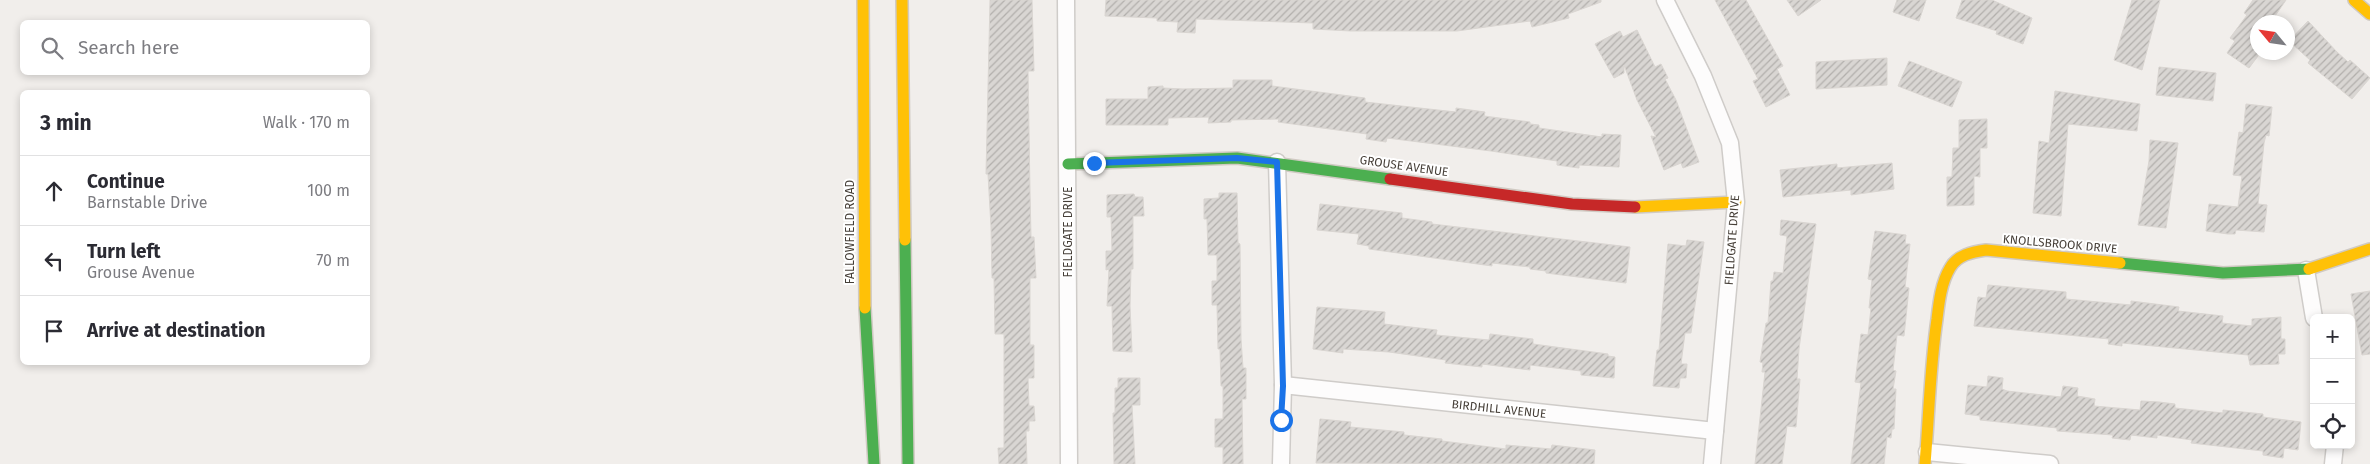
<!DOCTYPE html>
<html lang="en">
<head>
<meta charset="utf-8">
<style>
  :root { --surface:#fff; --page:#f2f2f3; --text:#2b2b33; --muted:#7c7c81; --line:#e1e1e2 }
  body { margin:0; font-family:"Fira Sans",sans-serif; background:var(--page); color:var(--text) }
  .controls { position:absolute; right:15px; bottom:15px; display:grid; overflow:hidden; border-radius:8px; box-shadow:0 2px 8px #0003 }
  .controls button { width:45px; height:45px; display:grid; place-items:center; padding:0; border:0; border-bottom:1px solid var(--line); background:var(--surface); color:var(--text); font:25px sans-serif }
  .compass { position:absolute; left:2250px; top:15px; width:45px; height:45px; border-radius:50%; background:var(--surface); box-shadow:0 2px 8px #0003; rotate:299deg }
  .stop { position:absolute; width:15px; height:15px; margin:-11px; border:4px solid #1a73e8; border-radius:50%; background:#fff }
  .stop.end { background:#1a73e8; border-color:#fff; box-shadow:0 1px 5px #0008 }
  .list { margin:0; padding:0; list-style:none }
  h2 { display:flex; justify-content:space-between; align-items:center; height:65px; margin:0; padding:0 20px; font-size:21px }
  h2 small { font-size:16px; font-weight:400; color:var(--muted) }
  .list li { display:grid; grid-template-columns:32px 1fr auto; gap:15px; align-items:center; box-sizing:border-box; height:70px; padding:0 20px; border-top:1px solid var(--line) }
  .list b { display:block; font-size:19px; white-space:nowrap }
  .list p { margin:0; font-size:16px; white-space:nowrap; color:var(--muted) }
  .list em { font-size:16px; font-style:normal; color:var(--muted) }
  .icon { flex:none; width:28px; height:28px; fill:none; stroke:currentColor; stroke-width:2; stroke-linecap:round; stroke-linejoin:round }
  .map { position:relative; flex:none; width:2370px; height:464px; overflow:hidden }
  .search { position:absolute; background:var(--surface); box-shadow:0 2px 8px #0003; left:20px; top:20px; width:350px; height:55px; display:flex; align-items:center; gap:12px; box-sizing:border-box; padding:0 18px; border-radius:8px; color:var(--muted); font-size:19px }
  .panel { position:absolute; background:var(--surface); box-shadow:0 2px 8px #0003; left:20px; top:90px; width:350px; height:275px; border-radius:8px }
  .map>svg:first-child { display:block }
  .building { fill:url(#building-hatch); stroke:#d9d5d1 }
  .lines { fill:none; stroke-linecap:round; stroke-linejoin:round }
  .street-casing { stroke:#cfccc9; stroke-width:19 }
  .fast-casing { stroke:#d0cac3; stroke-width:14 }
  .slow-casing { stroke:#d0cac3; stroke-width:14 }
  .jam-casing { stroke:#d0cac3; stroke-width:14 }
  .street { stroke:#fdfcfc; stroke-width:16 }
  .fast { stroke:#4caf50; stroke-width:11 }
  .slow { stroke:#ffc107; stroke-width:11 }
  .jam { stroke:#c62828; stroke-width:11 }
  .route { stroke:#1a73e8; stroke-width:6 }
  .labels { text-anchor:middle; stroke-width:4; stroke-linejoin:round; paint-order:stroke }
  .street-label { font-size:12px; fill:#463f38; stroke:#fff }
</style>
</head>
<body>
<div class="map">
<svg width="2370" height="464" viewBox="0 0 2370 464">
  <defs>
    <pattern id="building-hatch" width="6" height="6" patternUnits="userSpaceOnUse" patternTransform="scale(1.25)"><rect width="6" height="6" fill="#d9d6d3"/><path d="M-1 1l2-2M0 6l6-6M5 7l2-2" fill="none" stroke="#b2afac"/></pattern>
  </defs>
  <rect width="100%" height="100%" fill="#f1eeeb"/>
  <!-- building -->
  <g class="building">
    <polygon points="990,0 1032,0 1034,71 1028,71 1030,193 1031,237 1034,237 1036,278 1030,278 1030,345 1034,345 1034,378 1028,378 1029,406 1034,406 1035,421 1029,421 1029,431 1026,431 1027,464 999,464 998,448 1004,448 1004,334 995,334 994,278 992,278 991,227 988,174 986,174"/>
    <polygon points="1106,0 1601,0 1601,2 1568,14 1569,18 1532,27 1530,21 1457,31 1351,31 1313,29 1313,23 1196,19 1195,33 1177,32 1178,22 1157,21 1157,18 1105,16"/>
    <polygon points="1715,0 1746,0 1783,66 1777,69 1790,95 1766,107 1753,81 1758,79"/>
    <polygon points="1787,0 1821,0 1798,16"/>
    <polygon points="1897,0 1926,0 1919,21 1893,12"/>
    <polygon points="1962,0 1992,0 2032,18 2023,44 1996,34 1997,31 1956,18"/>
    <polygon points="2132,0 2160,0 2142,70 2114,60"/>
    <polygon points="2253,0 2286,0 2271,22 2258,22 2258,56 2249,68 2227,53 2235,41 2230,38 2247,15 2244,13"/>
    <polygon points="2308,21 2337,52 2348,62 2350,60 2370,78 2352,99 2308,63 2310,60 2289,41"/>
    <polygon points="1637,30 1655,67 1661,64 1668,78 1665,79 1676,100 1699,162 1683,168 1681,163 1664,170 1651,136 1656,137 1637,100 1624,65 1624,73 1614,78 1595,44 1620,31 1623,37"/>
    <polygon points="1887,58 1887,85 1816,89 1816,62"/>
    <polygon points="1909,61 1962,82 1952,107 1898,86"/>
    <polygon points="2159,67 2216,73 2213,101 2156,95"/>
    <polygon points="1233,80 1272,80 1272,86 1365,98 1365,102 1456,112 1456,108 1485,112 1484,116 1530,122 1530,124 1539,125 1539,128 1602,137 1602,134 1621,135 1619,167 1579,165 1579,168 1557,165 1557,161 1491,151 1387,138 1386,142 1366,139 1367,134 1278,122 1279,119 1231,120 1231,122 1208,123 1209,117 1168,118 1168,125 1106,125 1106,99 1148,99 1148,87 1163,86 1163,88 1183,89 1233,88"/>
    <polygon points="2055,91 2140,104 2137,131 2068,124 2061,216 2033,213 2039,141 2049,143"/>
    <polygon points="2246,104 2272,107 2269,136 2266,135 2264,143 2258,204 2267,205 2264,232 2236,230 2235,234 2228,234 2206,231 2209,204 2238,207 2242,176 2233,175 2239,132 2243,133"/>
    <polygon points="1987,119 1987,148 1980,148 1980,177 1974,176 1974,205 1947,206 1947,177 1952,177 1953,148 1959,148 1959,120"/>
    <polygon points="2150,140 2178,143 2166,228 2138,225 2149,161"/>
    <polygon points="1892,163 1894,189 1851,195 1851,190 1783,197 1780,170 1837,164 1837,168"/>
    <polygon points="1219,193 1237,193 1238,243 1240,244 1241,339 1243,368 1246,368 1246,399 1242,399 1243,464 1223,464 1223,447 1215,447 1215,419 1223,419 1223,386 1221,386 1220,349 1218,349 1217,305 1212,305 1212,281 1217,281 1217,255 1208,255 1207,219 1204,219 1204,199 1219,198"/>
    <polygon points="1134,194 1135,197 1143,197 1144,216 1133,216 1133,269 1131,269 1130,306 1132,352 1113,351 1112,306 1107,306 1109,269 1106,270 1106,251 1112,251 1111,217 1107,217 1107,195"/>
    <polygon points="1320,204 1402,213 1402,218 1432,222 1432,224 1630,247 1626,283 1546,273 1546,271 1530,269 1530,267 1492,263 1492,266 1369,249 1369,246 1357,244 1359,234 1317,230"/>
    <polygon points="1781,220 1816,224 1799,349 1797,379 1800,379 1796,427 1787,426 1782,464 1755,464 1765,372 1762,372 1763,363 1760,362 1766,323 1768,323 1771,281 1773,281 1774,272 1783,273 1787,236 1780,235"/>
    <polygon points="1875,231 1906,235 1905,244 1910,244 1905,287 1909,288 1904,336 1897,335 1893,370 1896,371 1893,389 1896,389 1894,429 1892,429 1891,438 1887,437 1884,464 1851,464 1861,383 1855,382 1858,359 1861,334 1868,335 1871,308 1869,308 1872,280 1868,279"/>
    <polygon points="1687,240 1704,242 1691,333 1685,333 1681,364 1687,364 1686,378 1680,378 1679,388 1653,386 1657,350 1659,350 1668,244 1686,246"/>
    <polygon points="1988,285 2066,292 2066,299 2131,305 2131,301 2179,307 2178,311 2223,316 2222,323 2252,326 2252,319 2281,317 2281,339 2285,339 2285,354 2278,354 2279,364 2250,365 2248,355 2122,343 2122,346 2108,344 2109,339 1974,326 1978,297 1986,298"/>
    <polygon points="2370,291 2370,354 2362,355 2351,294"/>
    <polygon points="1317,307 1385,312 1384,324 1437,330 1436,335 1489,340 1490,334 1533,339 1533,344 1608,354 1608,356 1615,357 1614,378 1581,375 1581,371 1530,365 1530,370 1482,364 1482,367 1445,363 1446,360 1389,352 1343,349 1343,353 1313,349"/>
    <polygon points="1988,376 2003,378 2002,389 2007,391 2061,397 2063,386 2078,388 2077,396 2095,399 2094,406 2140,410 2141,401 2159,402 2175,404 2175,408 2223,413 2223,410 2263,414 2263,417 2301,422 2298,450 2284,448 2283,458 2263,455 2263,451 2191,443 2192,440 2157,435 2157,438 2131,435 2130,440 2112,438 2113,435 2057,431 2057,428 1980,420 1980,416 1965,414 1968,385 1987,387"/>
    <polygon points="1118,378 1140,378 1140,405 1132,405 1135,464 1114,464 1113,413 1115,413 1115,388 1118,388"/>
    <polygon points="1320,419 1351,422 1350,427 1404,432 1404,435 1442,439 1442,441 1506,449 1506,445 1551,449 1552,445 1595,450 1594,464 1316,463"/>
  </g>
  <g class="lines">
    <!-- street casing -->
    <g class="street-casing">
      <g id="street">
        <polyline points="1066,0 1069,464"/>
        <polyline points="1665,0 1703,76 1730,143 1736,202 1712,464"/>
        <polyline points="1277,162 1283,385 1281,464"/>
        <polyline points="2306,270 2314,318"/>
        <polyline points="1283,385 1715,431"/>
        <polyline points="1927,452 2050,464"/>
        <polyline points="2333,464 2335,445"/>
      </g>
    </g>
    <!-- fast casing -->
    <g class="fast-casing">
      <g id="fast">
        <polyline points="1068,164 1237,158 1390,179"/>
        <polyline points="905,240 908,464"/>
        <polyline points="2120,263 2223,273 2309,269"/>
        <polyline points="865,308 874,464"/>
      </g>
    </g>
    <!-- slow casing -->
    <g class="slow-casing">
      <g id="slow">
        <polyline points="863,0 865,308"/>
        <polyline points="902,0 905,240"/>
        <polyline points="2354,0 2370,14"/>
        <polyline points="1635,207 1736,202"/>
        <polyline points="2309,269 2370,249"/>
        <path d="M1925,464C1929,416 1930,367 1937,319C1939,302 1941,283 1950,268C1957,255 1972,252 1986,250L2120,263"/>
      </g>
    </g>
    <!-- jam casing -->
    <g class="jam-casing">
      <polyline id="jam" points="1390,179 1572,204 1635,207"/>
    </g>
    <!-- street -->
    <use href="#street" class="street"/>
    <!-- fast -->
    <use href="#fast" class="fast"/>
    <!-- slow -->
    <use href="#slow" class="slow"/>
    <!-- jam -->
    <use href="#jam" class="jam"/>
  </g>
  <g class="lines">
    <!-- route -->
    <polyline class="route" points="1094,163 1237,158 1277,162 1283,386 1281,420"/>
  </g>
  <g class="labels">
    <!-- street labels -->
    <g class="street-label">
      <text transform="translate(1404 166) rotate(8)" y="4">GROUSE AVENUE</text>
      <text transform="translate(850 232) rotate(-90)" y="4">FALLOWFIELD ROAD</text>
      <text transform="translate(1068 232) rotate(-90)" y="4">FIELDGATE DRIVE</text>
      <text transform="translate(1732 240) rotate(-86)" y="4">FIELDGATE DRIVE</text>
      <text transform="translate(2060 244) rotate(5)" y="4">KNOLLSBROOK DRIVE</text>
      <text transform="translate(1499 409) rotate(6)" y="4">BIRDHILL AVENUE</text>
    </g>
  </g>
</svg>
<div class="controls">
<button>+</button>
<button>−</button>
<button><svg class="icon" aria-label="locate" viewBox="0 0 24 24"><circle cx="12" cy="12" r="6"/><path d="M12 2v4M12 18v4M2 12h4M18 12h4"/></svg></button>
</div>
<svg class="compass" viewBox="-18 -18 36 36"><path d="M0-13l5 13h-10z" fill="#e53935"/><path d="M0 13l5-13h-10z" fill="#7c7c81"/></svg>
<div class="stop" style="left:1281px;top:420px"></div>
<div class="stop end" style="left:1094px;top:163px"></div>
<div class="search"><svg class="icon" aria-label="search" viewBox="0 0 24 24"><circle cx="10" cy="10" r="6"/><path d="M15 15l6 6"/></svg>Search here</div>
<section class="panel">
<h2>3 min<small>Walk · 170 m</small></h2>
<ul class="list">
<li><svg class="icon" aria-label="ahead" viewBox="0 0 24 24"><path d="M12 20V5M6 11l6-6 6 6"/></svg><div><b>Continue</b><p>Barnstable Drive</p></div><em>100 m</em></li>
<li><svg class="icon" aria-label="left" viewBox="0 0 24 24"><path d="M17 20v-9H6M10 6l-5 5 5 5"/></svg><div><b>Turn left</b><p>Grouse Avenue</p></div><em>70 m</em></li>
<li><svg class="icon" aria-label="arrive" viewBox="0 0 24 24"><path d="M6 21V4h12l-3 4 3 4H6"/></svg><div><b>Arrive at destination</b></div></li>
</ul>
</section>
</div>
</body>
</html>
